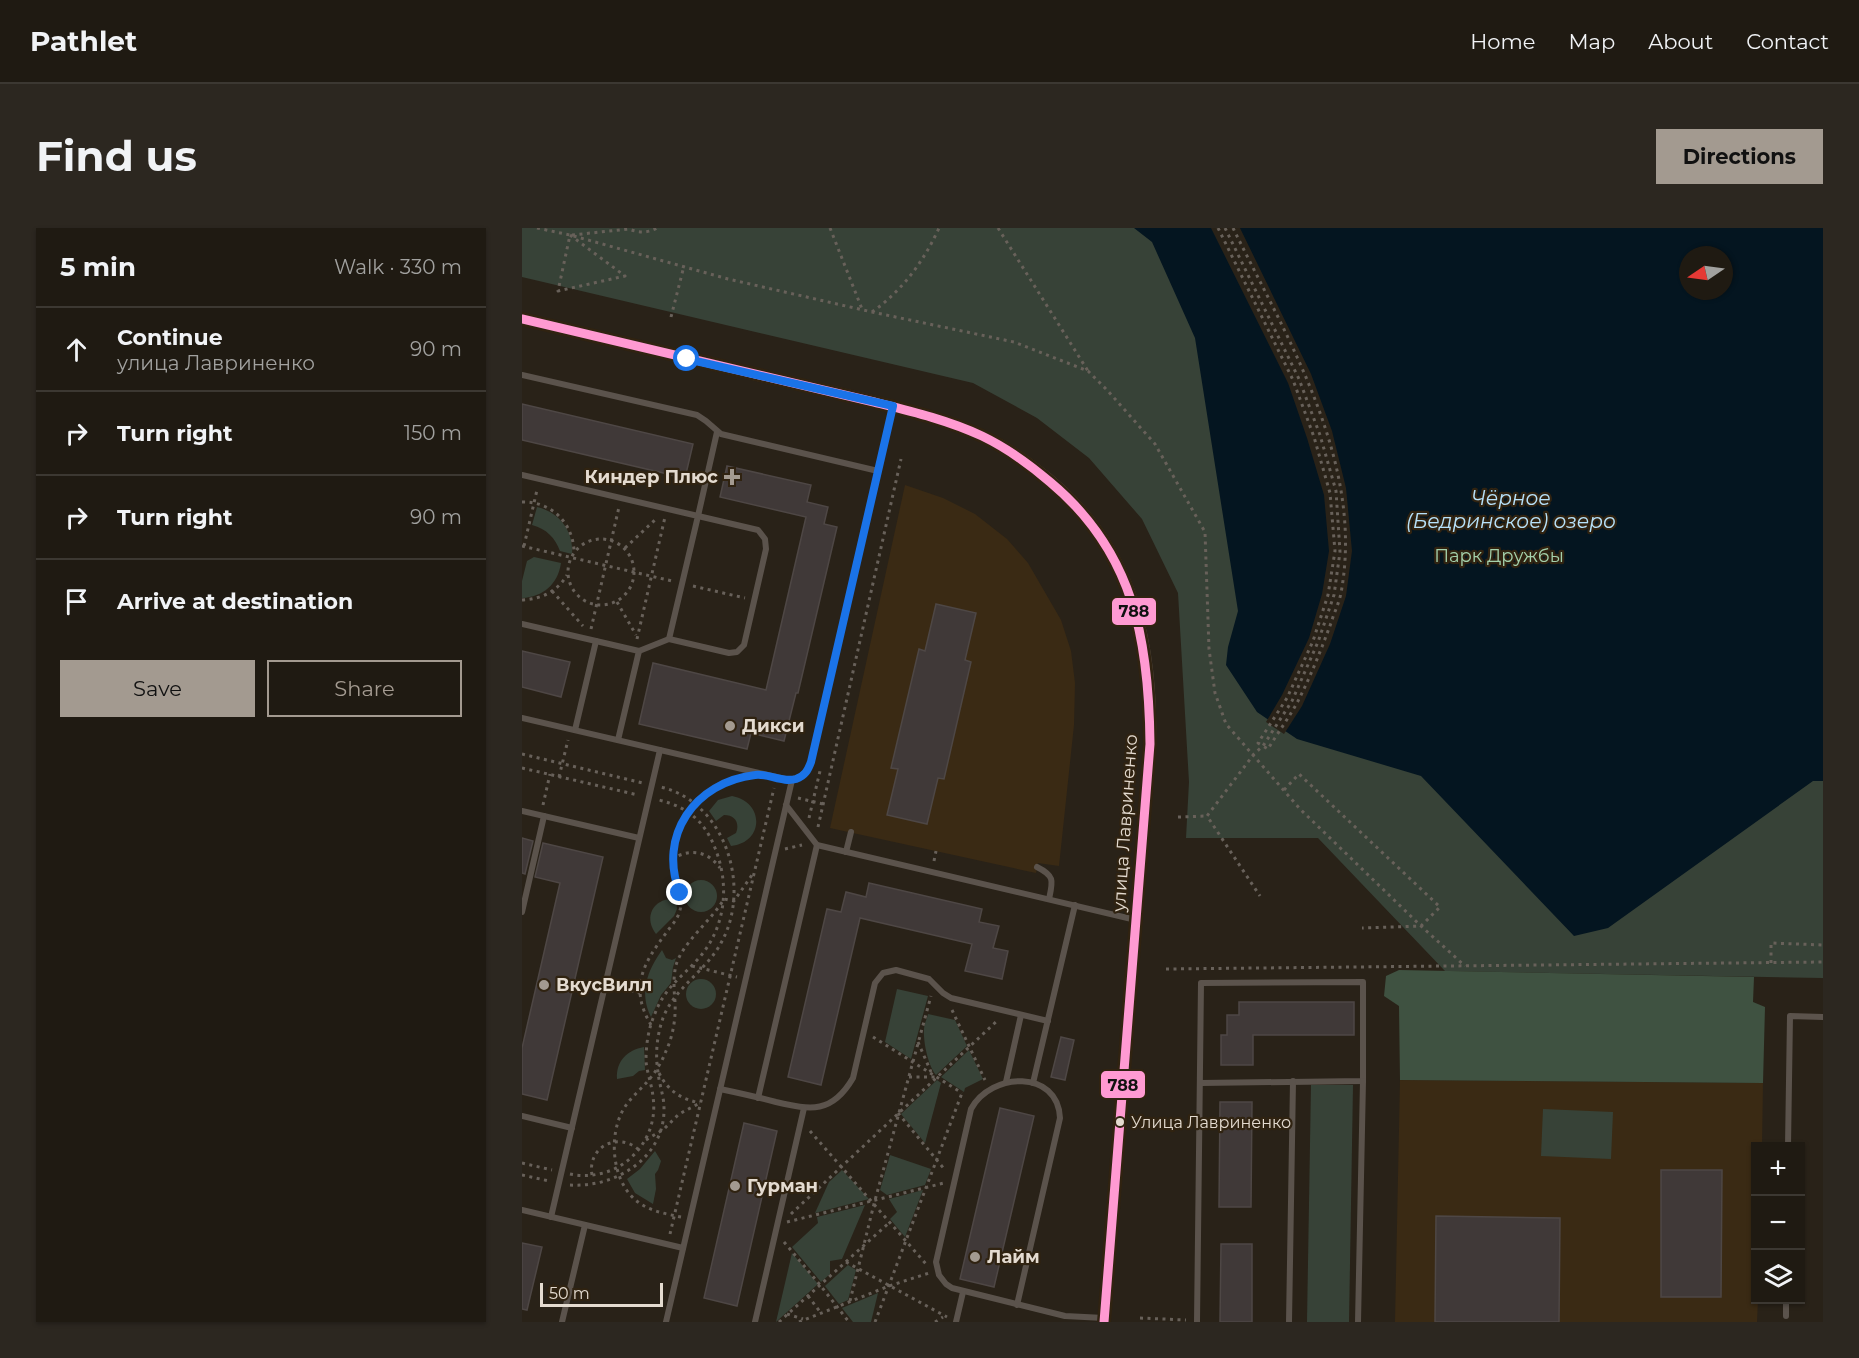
<!DOCTYPE html>
<html lang="en">
<head>
<meta charset="utf-8">
<style>
  :root { --surface:#1f1a12; --page:#2c2720; --text:#f1f3f6; --muted:#a1a19f; --line:#3c3832; --accent:#a39a90 }
  body { margin:0; font-family:Montserrat,sans-serif; background:var(--page); color:var(--text) }
  .controls { position:absolute; right:18px; bottom:18px; display:grid; overflow:hidden; border-radius:0px; box-shadow:0 2px 4px #0004 }
  .controls button { width:54px; height:54px; display:grid; place-items:center; padding:0; border:0; border-bottom:2px solid var(--line); background:var(--surface); color:var(--text); font:30px sans-serif }
  .compass { position:absolute; left:1157px; top:18px; width:54px; height:54px; border-radius:50%; background:var(--surface); box-shadow:0 2px 4px #0004; rotate:257deg }
  .scale { position:absolute; left:18px; bottom:15px; width:123px; box-sizing:border-box; padding-left:6px; border:3px solid #e4dbd0; border-top:0; font-size:16px; line-height:21px; white-space:nowrap; color:#e4dbd0; -webkit-text-stroke:4px #302311; paint-order:stroke }
  .stop { position:absolute; width:18px; height:18px; margin:-14px; border:4px solid #1a73e8; border-radius:50%; background:#fff }
  .stop.end { background:#1a73e8; border-color:#fff; box-shadow:0 2px 6px #0008 }
  .list { margin:0; padding:0; list-style:none }
  h2 { display:flex; justify-content:space-between; align-items:center; height:78px; margin:0; padding:0 24px; font-size:26px }
  h2 small { font-size:20px; font-weight:400; color:var(--muted) }
  .list li { display:grid; grid-template-columns:39px 1fr auto; gap:18px; align-items:center; box-sizing:border-box; height:84px; padding:0 24px; border-top:2px solid var(--line) }
  .list b { display:block; font-size:22px; white-space:nowrap }
  .list p { margin:0; font-size:20px; white-space:nowrap; color:var(--muted) }
  .list em { font-size:20px; font-style:normal; color:var(--muted) }
  .actions { display:flex; gap:12px; padding:18px 24px }
  .actions a { flex:1; padding:14px 0; border:2px solid var(--accent); border-radius:0px; text-align:center; font-size:21px; color:var(--accent) }
  .actions .main { background:var(--accent); color:#111 }
  .icon { flex:none; width:33px; height:33px; fill:none; stroke:currentColor; stroke-width:2; stroke-linecap:round; stroke-linejoin:round }
  .map { position:relative; flex:none; width:1301px; height:1094px; overflow:hidden; border-radius:0px }
  header { display:flex; align-items:center; gap:36px; box-sizing:border-box; height:84px; padding:0 30px; background:var(--surface); border-bottom:2px solid var(--line) }
  header strong { font-size:28px }
  nav { display:flex; gap:33px; margin-inline-start:auto; font-size:21px }
  .intro { display:flex; align-items:center; justify-content:space-between; box-sizing:border-box; height:144px; padding:0 36px }
  h1 { margin:0; font-size:42px }
  .button { padding:15px 27px; border-radius:0px; background:var(--accent); color:#111; font-size:21px; font-weight:700 }
  main { display:flex; gap:36px; padding:0 36px }
  aside { flex:1; background:var(--surface); border-radius:0px; box-shadow:0 2px 4px #0004 }
  .map>svg:first-child { display:block }
  .built { fill:#3a2a14 }
  .green { fill:#374237; fill-rule:evenodd }
  .forest { fill:#3f5241 }
  .water { fill:#041520; fill-rule:evenodd }
  .pier { fill:#292218 }
  .building { fill:#403938; stroke:#4e4745; stroke-width:1.5 }
  .lines { fill:none; stroke-linecap:round; stroke-linejoin:round }
  .path { stroke:#68615a; stroke-width:3; stroke-dasharray:3 4.5; stroke-linecap:butt }
  .lane { stroke:#5b534c; stroke-width:6 }
  .street { stroke:#5b534c; stroke-width:12 }
  .bus-1-casing { stroke:#302311; stroke-width:14 }
  .bus-1 { stroke:#ff9ad2; stroke-width:9 }
  .route { stroke:#1a73e8; stroke-width:8 }
  .poi-dot { fill:#a39a90; stroke:#302311; stroke-width:2 }
  .bus-dot { fill:#e4dbd0; stroke:#302311; stroke-width:2 }
  .labels { text-anchor:middle; stroke-width:4.5; stroke-linejoin:round; paint-order:stroke }
  .bus-label { font-size:16px; fill:#e4dbd0; stroke:#302311; text-anchor:start }
  .poi-label { font-size:18px; font-weight:bold; fill:#e4dbd0; stroke:#302311; text-anchor:start }
  .park-label { font-size:18px; fill:#a4d1ac; stroke:#302311 }
  .street-label { font-size:18px; fill:#e4dbd0; stroke:#302311 }
  .water-label { font-size:20px; font-style:italic; fill:#b7e2fb; stroke:#302311 }
  .line-badge { stroke:#302311; stroke-width:2 }
  .pale-badge-label { font-size:16px; text-anchor:middle; font-weight:bold; fill:#111 }
</style>
</head>
<body>
<header>
<strong>Pathlet</strong>
<nav><a>Home</a><a>Map</a><a>About</a><a>Contact</a></nav>
</header>
<div class="intro"><h1>Find us</h1><a class="button">Directions</a></div>
<main>
<aside>
<h2>5 min<small>Walk · 330 m</small></h2>
<ul class="list">
<li><svg class="icon" aria-label="ahead" viewBox="0 0 24 24"><path d="M12 20V5M6 11l6-6 6 6"/></svg><div><b>Continue</b><p>улица Лавриненко</p></div><em>90 m</em></li>
<li><svg class="icon" aria-label="right" viewBox="0 0 24 24"><path d="M7 20v-9h11M14 6l5 5-5 5"/></svg><div><b>Turn right</b></div><em>150 m</em></li>
<li><svg class="icon" aria-label="right" viewBox="0 0 24 24"><path d="M7 20v-9h11M14 6l5 5-5 5"/></svg><div><b>Turn right</b></div><em>90 m</em></li>
<li><svg class="icon" aria-label="arrive" viewBox="0 0 24 24"><path d="M6 21V4h12l-3 4 3 4H6"/></svg><div><b>Arrive at destination</b></div></li>
</ul>
<div class="actions"><a class="main">Save</a><a>Share</a></div>
</aside>
<div class="map">
<svg width="1301" height="1094" viewBox="0 0 1301 1094">
  <rect width="100%" height="100%" fill="#292218"/>
  <!-- built -->
  <g class="built">
    <polygon points="383,257 421,270 453,286 485,311 506,335 539,392 549,423 553,455 552,497 537,638 516,635 514,645 308,600"/>
    <polygon points="878,852 1241,855 1240,918 1234,918 1234,1072 1236,1072 1235,1094 873,1094"/>
  </g>
  <!-- green -->
  <g class="green">
    <path d="M0,0H1301V750L923,743L796,610H664L667,554L656,365L620,291L567,230L515,190L451,155L0,49ZM1166,27H1202V63H1166Z"/>
    <path d="M15,279C37,284 52,303 50,326L38,323C33,310 25,301 10,297Z"/>
    <path d="M12,329L39,335C36,356 21,369 0,370V353L5,333Z"/>
    <path d="M210,568C243,574 242,615 209,618L205,610L214,605C218,595 213,587 202,587L194,593L187,583L196,572Z"/>
    <circle cx="179" cy="668" r="16"/>
    <path d="M147,671L154,672L155,681L152,688L134,706C123,692 128,674 147,671Z"/>
    <path d="M140,722L144,730L150,732L154,730L151,739L149,755L139,767L129,789C117,765 125,743 140,722Z"/>
    <circle cx="179" cy="766" r="15"/>
    <polygon points="375,761 406,768 389,831 363,814"/>
    <path d="M406,786L433,792L445,818L414,847C406,838 401,813 402,801C402,796 405,791 406,786Z"/>
    <path d="M122,819L123,842L117,843L111,848L95,851C94,833 105,822 122,819Z"/>
    <polygon points="447,822 461,851 443,860 442,864 419,849"/>
    <polygon points="415,852 419,855 403,915 379,886"/>
    <polygon points="789,857 831,857 827,1094 785,1094"/>
    <polygon points="1021,881 1091,884 1089,931 1019,928"/>
    <polygon points="133,923 139,933 136,942 133,946 134,961 131,976 113,965 105,951 118,941"/>
    <polygon points="368,927 409,941 403,957 365,967 358,962"/>
    <polygon points="320,942 347,971 293,985 307,954"/>
    <polygon points="401,962 383,1009 368,991 375,984 367,971"/>
    <polygon points="343,977 320,1031 308,1033 308,1046 299,1054 270,1019 296,995 295,989"/>
    <polygon points="270,1025 296,1056 254,1094"/>
    <polygon points="326,1037 334,1042 326,1072 317,1076 303,1058"/>
    <polygon points="356,1065 349,1094 331,1094 320,1080"/>
  </g>
  <!-- forest -->
  <polygon class="forest" points="877,742 1232,749 1231,774 1243,779 1241,855 878,852 877,778 862,768 864,748"/>
  <!-- water -->
  <path class="water" d="M612,0H1301V553H1291L1086,700L1052,708L899,548L775,511L735,484L704,437L706,419L716,383L673,110L630,14ZM1166,27H1202V63H1166Z"/>
  <!-- pier -->
  <polygon class="pier" points="689,0 718,0 789,146 810,203 824,260 830,323 824,368 808,416 780,478 762,506 744,494 760,467 787,410 800,366 807,323 802,267 785,210 766,155"/>
  <!-- building -->
  <g class="building">
    <polygon points="0,176 171,216 163,250 0,212"/>
    <polygon points="205,238 289,257 285,274 306,279 302,296 315,299 276,465 274,465 262,513 229,505 225,521 117,496 131,435 244,462 284,289 198,269"/>
    <polygon points="414,376 454,385 443,432 449,434 422,551 416,550 405,596 365,587 376,541 369,540 397,421 403,423"/>
    <polygon points="0,423 48,434 39,469 0,459"/>
    <polygon points="0,610 11,613 3,646 0,645"/>
    <polygon points="21,615 81,629 25,872 0,866 0,820 38,655 13,649"/>
    <polygon points="347,655 460,681 457,694 477,698 471,720 486,723 480,751 443,743 450,716 338,690 299,857 266,849 305,681 319,684 324,664 344,669"/>
    <polygon points="717,774 832,774 832,807 731,807 731,837 699,837 699,807 705,807 705,787 717,787"/>
    <polygon points="539,809 552,812 543,852 529,849"/>
    <polygon points="698,874 730,874 729,979 697,979"/>
    <polygon points="478,880 512,888 472,1059 438,1051"/>
    <polygon points="222,895 255,903 215,1078 182,1070"/>
    <polygon points="1139,942 1200,942 1199,1069 1139,1069"/>
    <polygon points="914,988 1038,990 1037,1094 913,1094"/>
    <polygon points="0,1015 20,1019 5,1082 0,1081"/>
    <polygon points="699,1016 730,1016 730,1094 698,1094"/>
  </g>
  <g class="lines">
    <!-- path -->
    <g class="path">
      <polyline points="15,0 48,7 206,51 350,84 492,114 566,143 585,162 633,216 683,304 687,421 693,465 704,496 778,581 899,698 943,738"/>
      <polyline points="308,0 340,81"/>
      <polyline points="476,0 566,143"/>
      <polyline points="696,0 771,152 792,209 808,265 813,323 806,367 791,413 765,470 736,515 741,518"/>
      <polyline points="703,0 777,151 798,207 814,263 818,324 812,367 796,414 770,473 741,518 732,526 685,588 738,668"/>
      <path d="M711,0C766,112 843,235 819,365C817,375 812,385 809,395C799,422 788,450 775,475C766,491 755,506 746,521L741,518"/>
      <polygon points="48,7 103,48 36,63"/>
      <path d="M50,7L107,1C117,5 126,5 135,0"/>
      <path d="M350,84C380,63 402,33 417,0"/>
      <polyline points="149,89 162,38"/>
      <path d="M0,274C29,273 51,295 52,323"/>
      <circle cx="79" cy="344" r="33"/>
      <polyline points="0,318 150,353"/>
      <polyline points="2,318 15,262"/>
      <polyline points="103,320 135,290"/>
      <polyline points="171,358 223,370"/>
      <polyline points="30,363 61,398"/>
      <path d="M0,372C19,371 35,364 45,347"/>
      <polyline points="95,374 114,407"/>
      <polyline points="69,401 97,279"/>
      <polyline points="115,411 143,289"/>
      <polyline points="0,526 121,555"/>
      <polyline points="0,540 116,567"/>
      <polyline points="37,549 46,512"/>
      <polyline points="762,562 777,546 918,679 899,698 840,700"/>
      <polyline points="276,570 301,576"/>
      <polyline points="21,577 28,546"/>
      <polyline points="656,589 685,588"/>
      <polyline points="287,590 298,543"/>
      <polyline points="296,599 379,231"/>
      <polyline points="263,621 280,617"/>
      <path d="M150,631C168,620 186,623 198,640"/>
      <polyline points="412,633 414,623"/>
      <polyline points="1249,735 1249,715 1301,717"/>
      <polyline points="170,738 215,749"/>
      <polyline points="644,741 1301,734"/>
      <polyline points="94,759 118,765"/>
      <polyline points="430,782 463,852"/>
      <path d="M129,797C107,760 121,736 144,705C149,698 156,691 158,682C162,669 154,659 152,646C144,602 174,566 213,551"/>
      <polyline points="351,809 440,865"/>
      <polyline points="396,814 409,844"/>
      <path d="M137,845C146,863 159,871 178,875"/>
      <polyline points="387,849 413,849"/>
      <polyline points="376,885 423,942"/>
      <polyline points="288,903 404,1036"/>
      <polyline points="124,912 142,901 157,886 178,875"/>
      <polyline points="0,935 30,942"/>
      <path d="M48,946C66,950 86,946 101,936C123,921 135,895 131,869C130,857 125,845 124,833C124,818 126,802 132,788C142,760 158,751 176,731C204,700 208,657 193,620C182,592 165,579 137,572"/>
      <polyline points="0,947 27,953"/>
      <path d="M70,947C65,919 96,903 117,922"/>
      <path d="M48,957C93,960 143,930 142,880C142,868 137,856 136,844C133,826 135,807 141,790C153,759 184,743 199,715C230,660 204,575 139,559"/>
      <polyline points="269,986 476,792"/>
      <path d="M159,989C144,986 128,983 116,974C90,955 86,909 101,882C107,871 117,863 125,854C133,845 140,834 144,823C151,808 154,790 153,774C152,761 151,750 154,737C161,714 189,693 202,671L212,673L230,647"/>
      <polyline points="265,994 422,955"/>
      <polyline points="148,1006 252,560"/>
      <polyline points="262,1014 298,1057 327,1094"/>
      <polyline points="324,1034 425,1089"/>
      <polyline points="286,1068 299,1085"/>
      <polyline points="328,1073 352,976 409,768"/>
      <polyline points="265,1086 281,1091"/>
      <polyline points="618,1090 664,1092"/>
      <polyline points="257,1094 368,994"/>
      <polyline points="277,1094 367,1058 407,1045"/>
      <polyline points="353,1094 440,865"/>
      <polyline points="413,1094 421,1089"/>
    </g>
    <!-- lane -->
    <g class="lane">
      <polyline points="0,147 175,187 184,193 199,206 356,243 371,178"/>
      <polyline points="0,247 176,288 147,411"/>
      <polyline points="0,396 74,413"/>
      <path d="M0,490L263,551C277,552 284,547 289,534L356,243"/>
      <polyline points="53,502 74,413 117,423 147,411 207,425 215,424 222,417 244,321 243,311 236,302 176,288 195,204"/>
      <polyline points="96,512 117,423"/>
      <polyline points="264,577 295,617 614,692"/>
      <polyline points="0,583 117,610"/>
      <polyline points="324,624 329,604"/>
      <path d="M515,639C533,648 531,653 527,671"/>
      <polyline points="0,684 22,588"/>
      <polyline points="484,854 499,787"/>
      <polyline points="511,855 553,677"/>
      <path d="M198,861C217,865 235,869 254,874C289,882 310,886 331,850L353,755L361,745L374,742L407,751L421,765L429,770L526,793"/>
      <polyline points="236,870 295,617"/>
      <polyline points="0,888 50,900"/>
      <polyline points="1266,918 1268,788 1301,789"/>
      <polyline points="0,982 161,1020"/>
      <polyline points="29,989 138,522"/>
      <path d="M495,1077L538,890C536,841 469,844 449,881L414,1034L417,1047L424,1056L430,1060L543,1088L582,1090"/>
      <polyline points="1264,1088 1264,1072"/>
      <polyline points="40,1094 63,997"/>
      <polyline points="144,1094 270,552"/>
      <polyline points="233,1094 282,880"/>
      <polyline points="434,1094 441,1064"/>
      <polyline points="675,1094 679,755 841,754 841,853 679,855"/>
      <polyline points="767,1094 771,853"/>
      <polyline points="836,1094 841,853"/>
    </g>
    <!-- street -->
    <path class="street" d="M0,91C87,111 174,133 261,153C321,166 383,179 441,200C467,209 491,224 512,240C606,309 631,405 628,516L582,1094"/>
    <!-- bus-1 casing -->
    <g class="bus-1-casing">
      <path id="bus-1" d="M0,91L352,174C388,183 426,192 460,208C485,220 507,236 528,254C612,324 627,412 628,516L582,1094"/>
    </g>
    <!-- bus-1 -->
    <use href="#bus-1" class="bus-1"/>
  </g>
  <g class="lines">
    <!-- route -->
    <path class="route" d="M158,665C135,608 173,554 233,547C246,545 261,555 274,551C283,548 286,542 289,534L371,178L165,131"/>
  </g>
  <!-- markers -->
  <g class="poi-dot">
    <path d="M207 240h6v6h6v6h-6v6h-6v-6h-6v-6h6z"/>
    <circle cx="208" cy="498" r="6"/>
    <circle cx="22" cy="757" r="6"/>
    <circle cx="213" cy="958" r="6"/>
    <circle cx="453" cy="1029" r="6"/>
  </g>
  <circle class="bus-dot" cx="598" cy="894" r="5"/>
  <g class="labels">
    <!-- bus labels -->
    <g class="bus-label">
      <text x="609" y="900">Улица Лавриненко</text>
    </g>
    <!-- poi labels -->
    <g class="poi-label">
      <text x="196" y="255" text-anchor="end">Киндер Плюс</text>
      <text x="220" y="504">Дикси</text>
      <text x="34" y="763">ВкусВилл</text>
      <text x="225" y="964">Гурман</text>
      <text x="465" y="1035">Лайм</text>
    </g>
    <!-- park labels -->
    <g class="park-label">
      <text x="977" y="334">Парк Дружбы</text>
    </g>
    <!-- street labels -->
    <g class="street-label">
      <text transform="translate(603 595) rotate(-86)" y="6">улица Лавриненко</text>
    </g>
    <!-- water labels -->
    <g class="water-label">
      <text x="989" y="277">Чёрное<tspan x="989" dy="23">(Бедринское) озеро</tspan></text>
    </g>
  </g>
  <g class="line-badge">
    <rect x="589" y="369" width="46" height="29" rx="6" fill="#ff9ad2"/>
    <rect x="578" y="842" width="46" height="29" rx="6" fill="#ff9ad2"/>
  </g>
  <g class="pale-badge-label">
    <text x="612" y="389">788</text>
    <text x="601" y="863">788</text>
  </g>
</svg>
<div class="controls">
<button>+</button>
<button>−</button>
<button><svg class="icon" aria-label="layers" viewBox="0 0 24 24"><path d="M12 4l9 5-9 5-9-5zM3 14l9 5 9-5"/></svg></button>
</div>
<svg class="compass" viewBox="-18 -18 36 36"><path d="M0-13l5 13h-10z" fill="#e53935"/><path d="M0 13l5-13h-10z" fill="#a1a19f"/></svg>
<div class="scale">50 m</div>
<div class="stop" style="left:165px;top:131px"></div>
<div class="stop end" style="left:158px;top:665px"></div>
</div>
</main>
</body>
</html>
